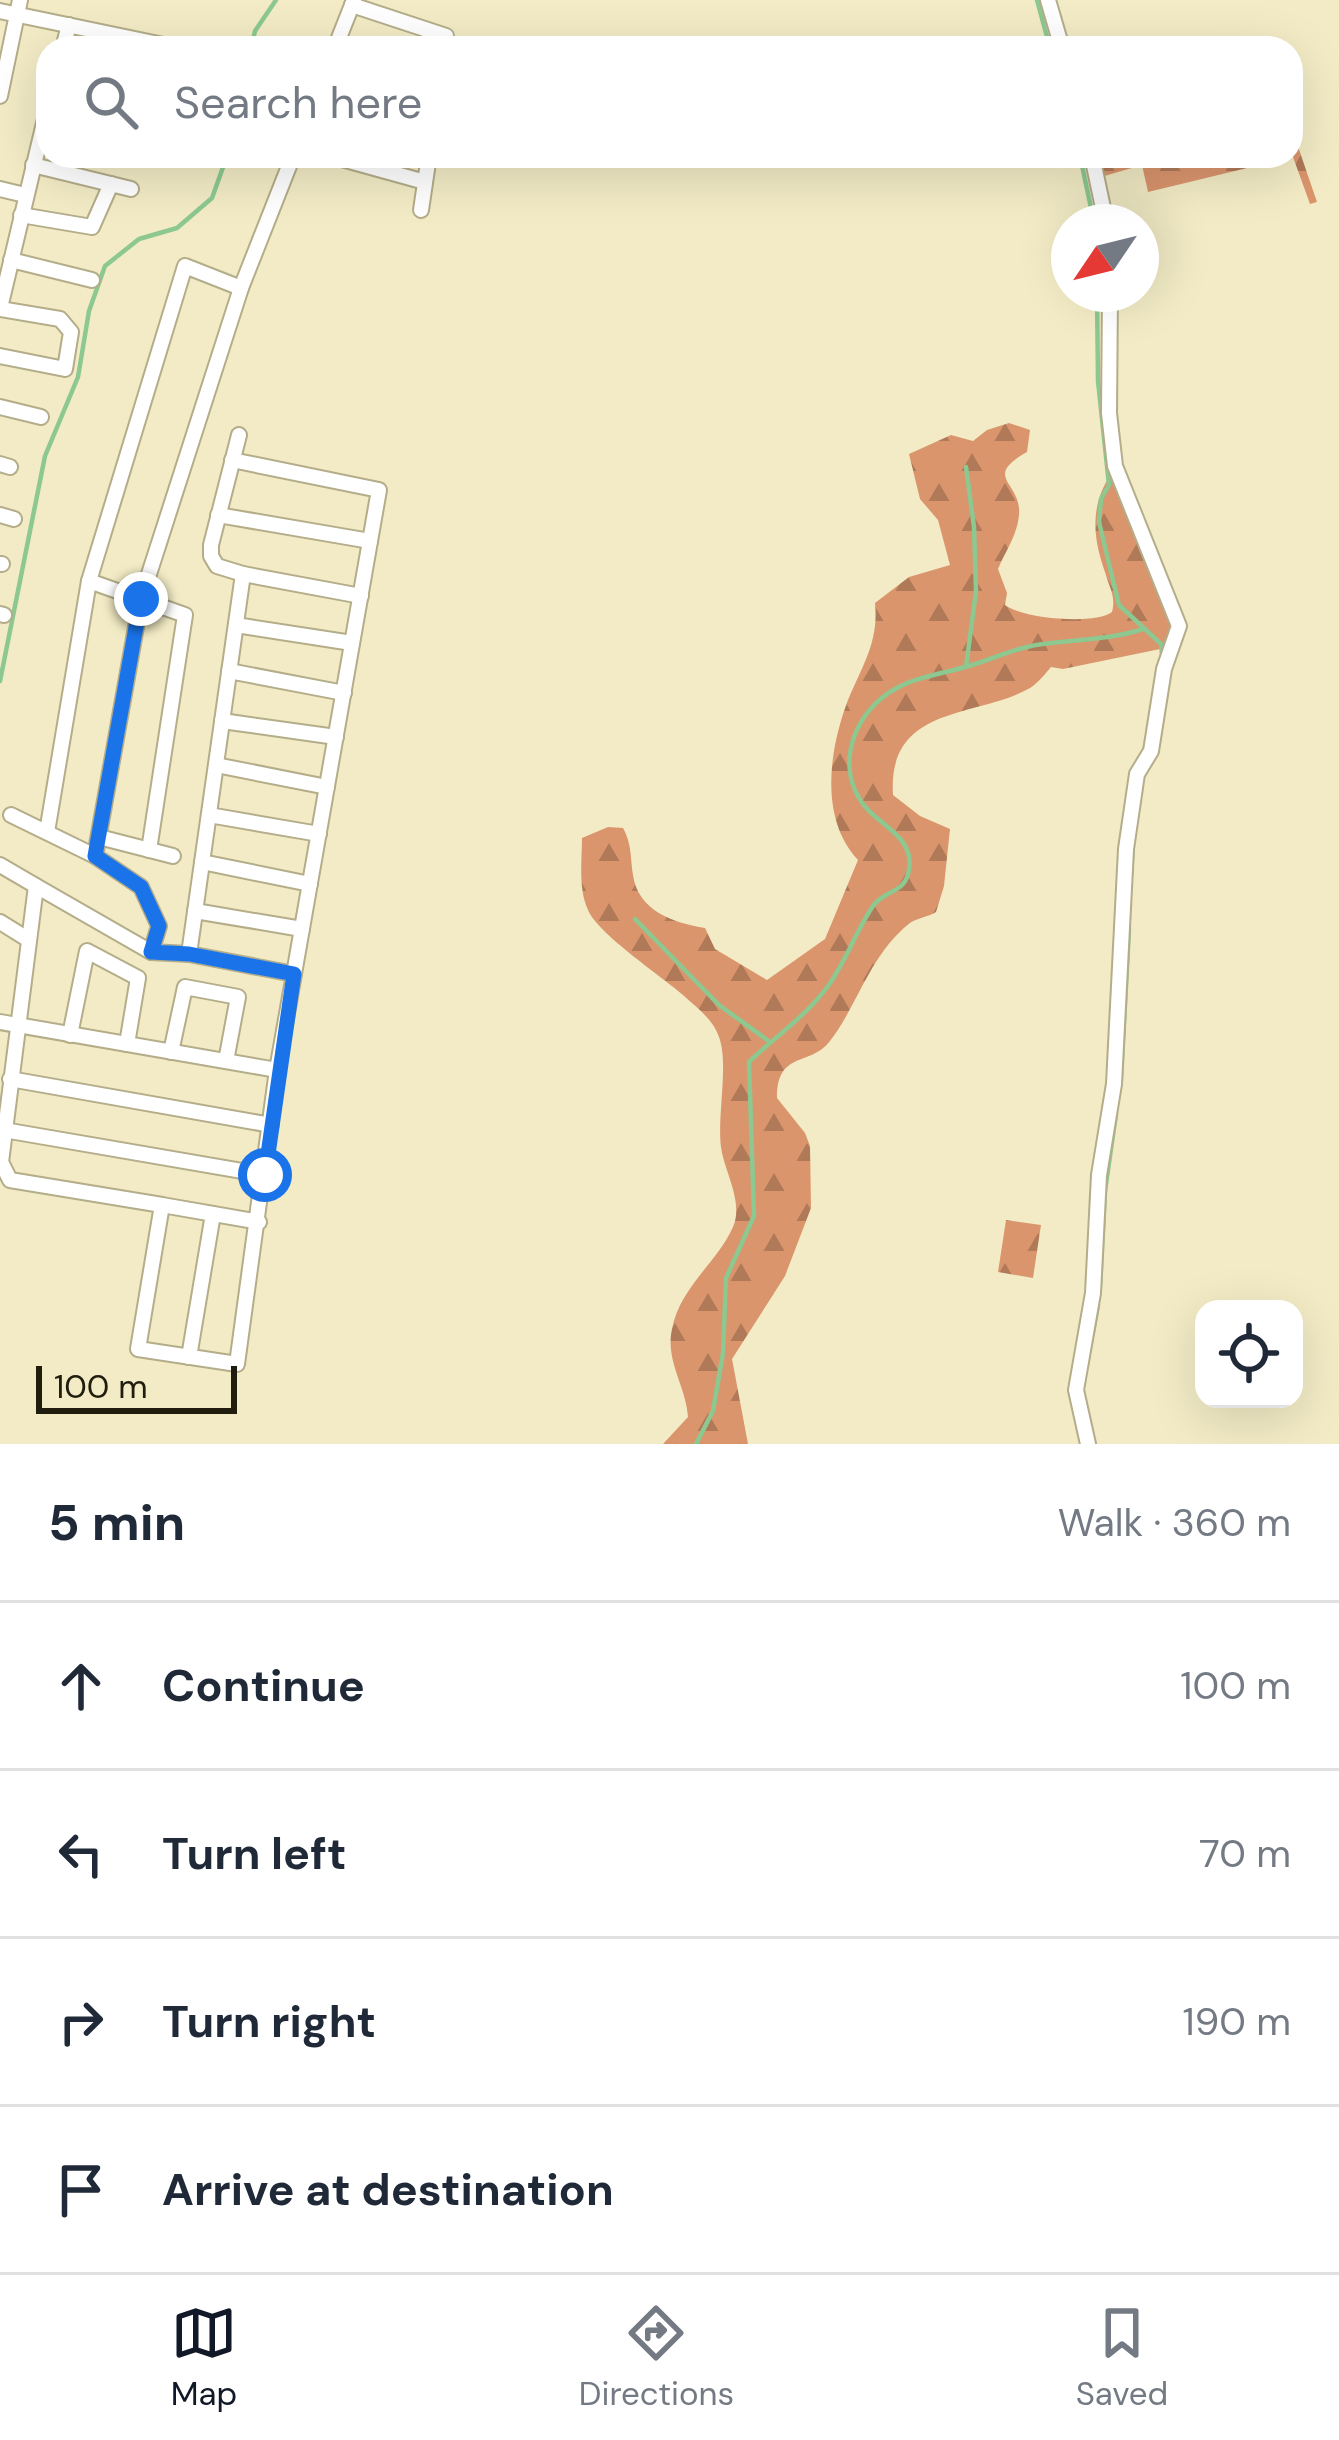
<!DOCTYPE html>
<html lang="en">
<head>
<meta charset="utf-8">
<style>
  :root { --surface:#fff; --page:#f2f2f3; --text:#1f2937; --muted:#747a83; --line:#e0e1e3; --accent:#111827 }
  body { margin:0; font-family:"DM Sans",sans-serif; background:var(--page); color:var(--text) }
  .controls { position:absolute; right:36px; bottom:36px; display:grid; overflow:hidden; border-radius:24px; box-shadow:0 12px 48px #0002 }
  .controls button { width:108px; height:108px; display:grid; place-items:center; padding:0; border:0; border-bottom:3px solid var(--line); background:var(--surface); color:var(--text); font:60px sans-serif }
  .compass { position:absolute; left:1051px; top:204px; width:108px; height:108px; border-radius:50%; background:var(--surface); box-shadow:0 12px 48px #0002; rotate:235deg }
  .scale { position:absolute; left:36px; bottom:30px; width:201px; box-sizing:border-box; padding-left:12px; border:6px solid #201d0f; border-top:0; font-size:33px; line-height:42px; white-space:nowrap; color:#201d0f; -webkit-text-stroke:9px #f2ebc5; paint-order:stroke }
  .stop { position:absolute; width:36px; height:36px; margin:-27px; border:9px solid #1a73e8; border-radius:50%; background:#fff }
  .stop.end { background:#1a73e8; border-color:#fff; box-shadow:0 3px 12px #0008 }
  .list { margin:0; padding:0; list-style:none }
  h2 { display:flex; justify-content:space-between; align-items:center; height:156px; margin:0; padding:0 48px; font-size:51px }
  h2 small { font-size:39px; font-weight:400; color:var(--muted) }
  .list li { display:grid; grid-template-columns:78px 1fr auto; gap:36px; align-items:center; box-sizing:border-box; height:168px; padding:0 48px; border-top:3px solid var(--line) }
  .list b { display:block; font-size:45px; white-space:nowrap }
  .list em { font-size:39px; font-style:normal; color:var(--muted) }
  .icon { flex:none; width:66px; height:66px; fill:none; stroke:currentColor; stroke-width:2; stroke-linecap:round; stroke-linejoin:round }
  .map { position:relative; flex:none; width:1339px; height:1444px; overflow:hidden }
  .search { position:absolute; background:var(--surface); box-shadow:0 12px 48px #0002; left:36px; right:36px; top:36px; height:132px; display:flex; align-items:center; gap:30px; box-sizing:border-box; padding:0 42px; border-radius:36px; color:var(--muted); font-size:45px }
  .sheet { height:828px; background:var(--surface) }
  nav { display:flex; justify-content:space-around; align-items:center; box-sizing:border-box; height:168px; border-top:3px solid var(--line); background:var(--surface); font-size:33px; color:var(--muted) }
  nav a { display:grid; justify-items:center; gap:6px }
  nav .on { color:var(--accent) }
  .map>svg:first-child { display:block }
  .forest { fill:url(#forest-firs) }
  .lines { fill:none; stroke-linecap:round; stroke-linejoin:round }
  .stream { stroke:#8cc890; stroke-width:4.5 }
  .street-casing { stroke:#b4ad89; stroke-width:18 }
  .street { stroke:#fff; stroke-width:14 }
  .route { stroke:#1a73e8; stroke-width:15 }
</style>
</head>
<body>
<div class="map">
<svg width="1339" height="1444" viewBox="0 0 1339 1444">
  <defs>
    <pattern id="forest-firs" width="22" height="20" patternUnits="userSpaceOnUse" patternTransform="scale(3)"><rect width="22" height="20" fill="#da956d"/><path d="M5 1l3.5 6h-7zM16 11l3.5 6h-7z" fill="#b07958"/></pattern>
  </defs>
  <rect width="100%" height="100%" fill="#f2ebc5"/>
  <!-- forest -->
  <g class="forest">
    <polygon points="1291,126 1317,202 1310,204 1293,157 1148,192 1142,165 1101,177 1097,160 1113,156 1291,156"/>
    <path d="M1009,423L1030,430L1027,452C981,478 1022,482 1019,515C1017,536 1006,550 998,569L1007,593L1005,605C1024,619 1095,625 1112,612C1116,597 1110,589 1106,575C1093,539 1089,507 1111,474L1170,615V637L1165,648L1063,669L1051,667C1045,674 1038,683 1030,688C978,718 887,704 893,795L920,816L950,829L944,886L936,912C928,917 917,918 910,923C870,954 858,1005 830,1041C810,1067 777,1050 777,1098L805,1133L810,1146L811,1208L785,1276L732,1359L748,1444H663L688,1417C686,1386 665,1361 672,1329C680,1287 717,1263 733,1227C744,1202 724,1171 721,1147C717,1115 729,1064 719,1037C713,1019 696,1007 683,995C660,975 598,934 588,910C578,888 582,861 582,838L608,827L623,828C632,845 630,856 633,875C638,911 674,923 705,928L715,949L767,980L825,939L858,860C819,818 829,750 848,700C862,666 879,642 875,603L909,577L950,565L938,520L920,499L909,454L951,435L973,441L987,430Z"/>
    <polygon points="1006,1220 1041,1225 1033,1278 998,1272"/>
  </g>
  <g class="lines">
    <!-- stream -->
    <g class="stream">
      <polyline points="1037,0 1050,48"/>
      <polyline points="251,48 255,31 276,0"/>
      <polyline points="1080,156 1094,222"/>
      <polyline points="1097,294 1098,381 1109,485 1101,499 1099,522 1119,605 1161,644 1162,654"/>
      <polyline points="966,667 976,591 974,527 966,467"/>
      <polyline points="0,681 45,456 78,377 89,311 105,266 139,239 177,228 212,198 227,156"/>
      <polyline points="1131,875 1133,845"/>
      <polyline points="635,919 719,1005 770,1042"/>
      <polyline points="1121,1079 1129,929"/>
      <polyline points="1100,1287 1105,1191 1116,1114"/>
      <polyline points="1087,1364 1098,1305"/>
      <path d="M696,1444L713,1411L723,1353L726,1278L754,1216L749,1062C776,1036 806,1016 828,986C846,961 856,931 873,906C885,889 906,894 909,869C915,834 873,824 859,798C836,759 857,710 895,689C916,677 941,674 965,667C992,660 1015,647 1043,644C1078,639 1109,640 1143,629"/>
    </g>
    <!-- street casing -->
    <g class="street-casing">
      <g id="street">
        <polyline points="1048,0 1062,48"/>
        <polyline points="352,5 446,36 445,48"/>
        <polyline points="0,11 178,48"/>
        <polyline points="63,48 69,25"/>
        <polyline points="335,48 354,0"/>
        <polyline points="0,96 20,0"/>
        <polyline points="331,156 425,182"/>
        <polyline points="1092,156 1106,222"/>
        <polyline points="33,165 131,189"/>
        <polyline points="0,189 25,195"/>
        <polyline points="421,210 429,156"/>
        <polyline points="21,215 92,227 111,184"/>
        <polyline points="11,260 92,280"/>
        <polyline points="0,308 48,106"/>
        <polyline points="0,309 60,319 71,332 65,369 0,356"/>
        <polyline points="0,407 41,417"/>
        <polyline points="232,460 379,490 294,974"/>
        <polyline points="0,464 10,467"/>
        <polyline points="0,515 14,519"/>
        <polyline points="218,515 370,541"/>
        <polyline points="0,564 2,564"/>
        <polyline points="243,574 361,596"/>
        <polyline points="89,581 185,615 149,850"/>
        <polyline points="0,614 4,615"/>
        <polyline points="236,625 352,643"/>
        <polyline points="229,671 344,693"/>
        <polyline points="222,721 336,737"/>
        <polyline points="216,765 327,787"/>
        <polyline points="11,815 95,856"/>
        <polyline points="209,815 319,834"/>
        <polyline points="47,832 89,581 185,266 241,288"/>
        <polyline points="99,837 173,856"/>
        <polyline points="202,862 310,884"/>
        <polyline points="0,865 36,886"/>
        <polyline points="195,911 302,929"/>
        <polyline points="0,922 29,940"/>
        <polyline points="151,952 36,886 1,1162 10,1180 162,1205 138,1349 237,1364 277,1070"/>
        <polyline points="189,954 151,952 159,926 141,887 95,856 141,599 241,288 293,156"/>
        <polyline points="0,1022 277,1070 294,974 189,954 243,574 217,566 211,556 211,545 239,435"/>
        <polyline points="70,1035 87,951 138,978 127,1044"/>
        <polyline points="171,1052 185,987 238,997 226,1061"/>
        <polyline points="10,1079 271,1125"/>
        <polyline points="4,1130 265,1175"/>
        <polyline points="162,1205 259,1222"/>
        <polyline points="189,1357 213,1214"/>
        <polyline points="1088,1444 1076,1390 1093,1293 1099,1175 1114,1084 1126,849 1137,774 1151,751 1164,669 1179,626 1115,466 1109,413 1110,294"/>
      </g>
    </g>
    <!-- street -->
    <use href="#street" class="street"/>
  </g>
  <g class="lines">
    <!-- route -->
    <polyline class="route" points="141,599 95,856 141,887 159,926 151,952 189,954 294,974 265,1175"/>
  </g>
</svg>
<div class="controls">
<button><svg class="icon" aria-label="locate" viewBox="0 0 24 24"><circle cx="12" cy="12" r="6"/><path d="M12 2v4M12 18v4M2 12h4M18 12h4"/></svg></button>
</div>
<svg class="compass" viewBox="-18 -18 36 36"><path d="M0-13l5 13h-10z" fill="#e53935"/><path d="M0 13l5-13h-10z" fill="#747a83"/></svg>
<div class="scale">100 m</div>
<div class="stop" style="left:265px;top:1175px"></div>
<div class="stop end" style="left:141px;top:599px"></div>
<div class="search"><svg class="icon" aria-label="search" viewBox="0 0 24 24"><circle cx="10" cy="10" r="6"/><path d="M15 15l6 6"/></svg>Search here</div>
</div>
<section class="sheet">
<h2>5 min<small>Walk · 360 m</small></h2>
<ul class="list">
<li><svg class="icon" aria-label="ahead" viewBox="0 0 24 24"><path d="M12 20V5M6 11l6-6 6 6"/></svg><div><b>Continue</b></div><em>100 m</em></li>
<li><svg class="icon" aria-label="left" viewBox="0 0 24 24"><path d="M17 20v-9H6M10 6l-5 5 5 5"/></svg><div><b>Turn left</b></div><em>70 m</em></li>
<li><svg class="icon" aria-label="right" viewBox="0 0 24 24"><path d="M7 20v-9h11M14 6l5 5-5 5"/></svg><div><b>Turn right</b></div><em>190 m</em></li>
<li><svg class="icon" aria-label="arrive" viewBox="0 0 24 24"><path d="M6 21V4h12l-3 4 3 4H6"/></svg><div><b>Arrive at destination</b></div></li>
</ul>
</section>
<nav>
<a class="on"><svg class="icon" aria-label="map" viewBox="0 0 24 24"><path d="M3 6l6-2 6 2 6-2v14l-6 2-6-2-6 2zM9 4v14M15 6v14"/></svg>Map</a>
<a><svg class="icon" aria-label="directions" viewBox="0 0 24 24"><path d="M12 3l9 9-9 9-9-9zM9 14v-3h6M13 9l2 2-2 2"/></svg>Directions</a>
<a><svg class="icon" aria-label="saved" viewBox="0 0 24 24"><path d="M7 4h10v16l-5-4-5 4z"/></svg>Saved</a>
</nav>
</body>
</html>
